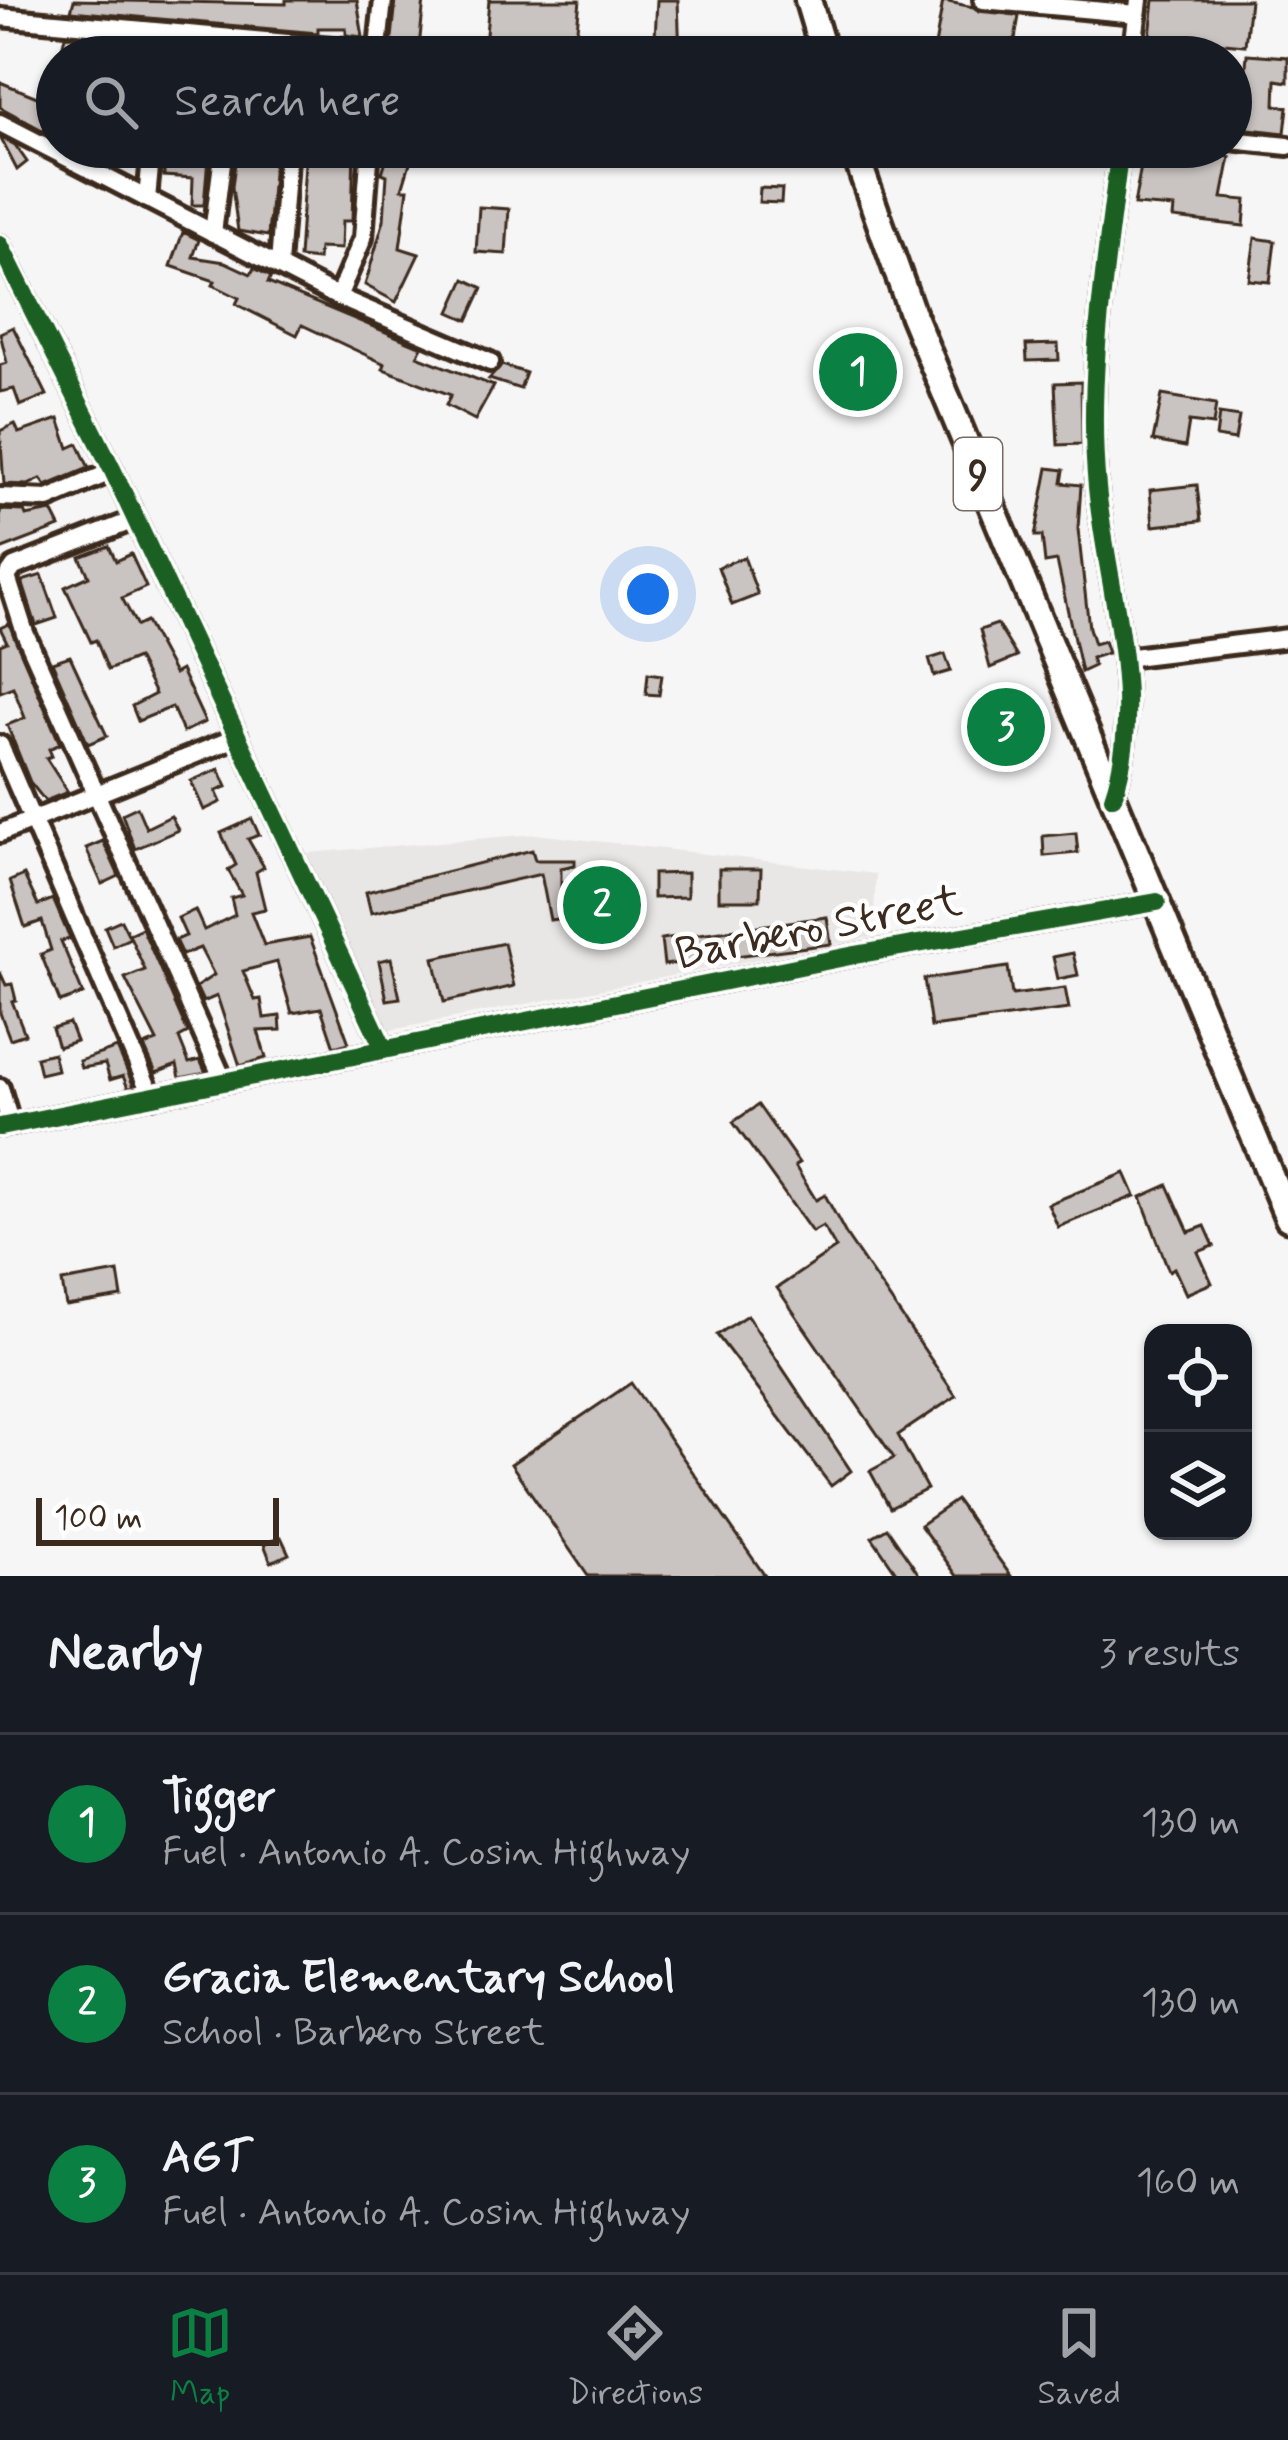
<!DOCTYPE html>
<html lang="en">
<head>
<meta charset="utf-8">
<style>
  :root { --surface:#171b24; --page:#242831; --text:#f1f3f6; --muted:#9ea1a6; --line:#363941; --accent:#0b8043 }
  body { margin:0; font-family:Mynerve,sans-serif; background:var(--page); color:var(--text) }
  .controls { position:absolute; right:36px; bottom:36px; display:grid; overflow:hidden; border-radius:24px; box-shadow:0 3px 9px #0004 }
  .controls button { width:108px; height:108px; display:grid; place-items:center; padding:0; border:0; border-bottom:3px solid var(--line); background:var(--surface); color:var(--text); font:60px sans-serif }
  .scale { position:absolute; left:36px; bottom:30px; width:243px; box-sizing:border-box; padding-left:12px; border:6px solid #3b2a1e; border-top:0; font-size:33px; line-height:42px; white-space:nowrap; color:#3b2a1e; -webkit-text-stroke:9px #fff; paint-order:stroke }
  .you { position:absolute; left:648px; top:594px; width:42px; height:42px; margin:-30px; border:9px solid #fff; border-radius:50%; background:#1a73e8; box-shadow:0 0 0 18px #1a73e833 }
  .badge { display:grid; place-items:center; width:78px; height:78px; border-radius:50%; background:var(--accent); color:#fff; font-size:39px; font-weight:700 }
  .pin { position:absolute; translate:-50% -50%; border:6px solid #fff; box-shadow:0 3px 12px #0006 }
  .list { margin:0; padding:0; list-style:none }
  h2 { display:flex; justify-content:space-between; align-items:center; height:156px; margin:0; padding:0 48px; font-size:51px }
  h2 small { font-size:39px; font-weight:400; color:var(--muted) }
  .list li { display:grid; grid-template-columns:78px 1fr auto; gap:36px; align-items:center; box-sizing:border-box; height:180px; padding:0 48px; border-top:3px solid var(--line) }
  .list b { display:block; font-size:45px; white-space:nowrap }
  .list p { margin:0; font-size:39px; white-space:nowrap; color:var(--muted) }
  .list em { font-size:39px; font-style:normal; color:var(--muted) }
  .icon { flex:none; width:66px; height:66px; fill:none; stroke:currentColor; stroke-width:2; stroke-linecap:round; stroke-linejoin:round }
  .map { position:relative; flex:none; width:1288px; height:1576px; overflow:hidden }
  .search { position:absolute; background:var(--surface); box-shadow:0 3px 9px #0004; left:36px; right:36px; top:36px; height:132px; display:flex; align-items:center; gap:30px; box-sizing:border-box; padding:0 42px; border-radius:66px; color:var(--muted); font-size:45px }
  .sheet { height:696px; background:var(--surface) }
  nav { display:flex; justify-content:space-around; align-items:center; box-sizing:border-box; height:168px; border-top:3px solid var(--line); background:var(--surface); font-size:33px; color:var(--muted) }
  nav a { display:grid; justify-items:center; gap:6px }
  nav .on { color:var(--accent) }
  .map>svg:first-child { display:block }
  .built { fill:#e9e7e6 }
  .building { fill:#c9c3c1; stroke:#3b2a1e; stroke-width:3 }
  .lines { fill:none; stroke-linecap:round; stroke-linejoin:round }
  .minor-casing { stroke:#3b2a1e; stroke-width:26 }
  .highway-casing { stroke:#3b2a1e; stroke-width:33 }
  .minor { stroke:#fff; stroke-width:16 }
  .highway { stroke:#fff; stroke-width:24 }
  .cycleway-casing { stroke:#fff; stroke-width:26 }
  .cycleway { stroke:#1b5e20; stroke-width:18 }
  .labels { text-anchor:middle; stroke-width:9; stroke-linejoin:round; paint-order:stroke }
  .shield { fill:#fff; stroke:#766a62; stroke-width:3 }
  .shield-label { font-size:42px; font-weight:bold; fill:#3b2a1e }
  .street-label { font-size:45px; fill:#3b2a1e; stroke:#fff }
</style>
</head>
<body>
<div class="map">
<svg width="1288" height="1576" viewBox="0 0 1288 1576">
  <rect width="100%" height="100%" fill="#f7f6f6"/>
  <filter id="ink" filterUnits="userSpaceOnUse"><feTurbulence type="fractalNoise" baseFrequency=".00833" numOctaves="2"/><feDisplacementMap in="SourceGraphic" scale="24" xChannelSelector="R" yChannelSelector="G"/><feConvolveMatrix kernelMatrix="1 2 1 2 8 2 1 2 1" color-interpolation-filters="sRGB"/></filter>
  <g filter="url(#ink)">
    <!-- built -->
    <polygon class="built" points="536,834 876,874 873,937 386,1031 307,853"/>
    <!-- building -->
    <g class="building">
      <polygon points="74,0 286,4 286,0 357,0 363,37 346,35 346,28 318,28 318,33 71,11"/>
      <polygon points="396,0 424,0 418,57 390,57"/>
      <polygon points="489,0 580,0 574,57 484,57"/>
      <polygon points="657,0 678,0 680,57 654,57"/>
      <polygon points="1154,0 1250,0 1245,45 1150,36"/>
      <polygon points="943,1 1019,16 1012,57 933,57"/>
      <polygon points="65,36 83,37 81,57 60,57"/>
      <polygon points="112,40 150,43 148,57 107,57"/>
      <polygon points="1247,54 1288,57 1288,82 1276,80 1275,105 1288,107 1285,133 1231,127 1231,100 1243,102"/>
      <polygon points="0,82 57,105 57,138 0,107"/>
      <polygon points="0,137 15,145 27,162 17,170"/>
      <polygon points="115,147 139,147 137,166 114,165"/>
      <polygon points="174,147 209,147 204,205 192,205 193,178 164,176 164,154 173,155"/>
      <polygon points="237,147 275,147 268,236 238,231 232,187"/>
      <polygon points="306,147 354,147 352,221 342,221 341,249 319,248 318,260 299,258"/>
      <polygon points="390,147 413,153 402,189 408,189 400,248 419,254 396,302 365,285 384,220 387,175 382,173"/>
      <polygon points="1202,151 1230,157 1222,198 1246,200 1244,226 1173,218 1174,208 1134,205 1143,155 1163,157 1164,152 1202,158"/>
      <polygon points="760,188 782,189 781,203 759,202"/>
      <polygon points="479,207 509,209 506,254 476,252"/>
      <polygon points="183,232 199,240 193,257 225,262 251,274 254,268 271,277 268,283 422,347 417,356 494,386 475,420 446,405 451,395 383,369 385,364 302,325 297,335 236,304 239,298 213,285 215,281 171,266"/>
      <polygon points="1255,238 1275,241 1270,282 1249,280"/>
      <polygon points="465,279 483,288 468,320 450,312"/>
      <polygon points="13,327 47,395 20,406 14,389 0,392 0,365 7,363 0,333"/>
      <polygon points="1058,344 1059,360 1027,361 1026,345"/>
      <polygon points="842,347 854,373 889,360 896,379 862,392 865,400 853,405 830,352"/>
      <polygon points="502,365 526,373 520,389 489,379"/>
      <polygon points="1081,382 1082,444 1058,445 1055,383"/>
      <polygon points="1162,395 1216,404 1213,425 1189,422 1185,447 1153,441"/>
      <polygon points="1219,414 1239,417 1235,440 1216,437"/>
      <polygon points="59,419 69,448 78,444 89,468 46,486 41,479 28,485 4,484 0,431 15,424 19,433"/>
      <polygon points="1048,468 1064,470 1062,483 1081,485 1078,529 1089,628 1094,644 1104,641 1108,653 1091,658 1094,666 1081,672 1057,561 1045,563 1042,536 1035,536"/>
      <polygon points="1197,485 1201,521 1153,526 1150,490"/>
      <polygon points="0,510 24,511 26,516 52,511 60,527 0,550"/>
      <polygon points="109,546 116,561 131,554 146,587 122,598 137,626 146,622 174,674 181,670 205,722 183,732 172,707 138,721 132,706 155,694 137,658 108,670 96,640 91,642 65,587 89,576 80,557"/>
      <polygon points="744,557 758,595 732,605 718,567"/>
      <polygon points="42,575 57,618 36,625 22,581"/>
      <polygon points="9,624 60,744 49,749 52,756 46,758 68,792 45,801 30,782 7,725 25,718 13,687 0,692 0,645 7,642 0,628"/>
      <polygon points="997,624 1017,657 990,668 980,630"/>
      <polygon points="945,654 951,671 934,676 929,659"/>
      <polygon points="70,656 107,736 88,744 52,662"/>
      <polygon points="648,673 662,675 659,695 646,694"/>
      <polygon points="1032,702 1041,724 1003,739 995,716"/>
      <polygon points="219,769 227,787 216,791 221,802 204,810 191,781"/>
      <polygon points="137,807 146,828 171,816 178,830 135,849 122,814"/>
      <polygon points="252,819 259,835 248,839 264,867 256,872 265,909 251,912 264,945 310,937 349,1043 334,1047 321,1008 292,1013 277,962 243,971 255,1000 261,999 264,1018 280,1016 281,1030 258,1031 266,1058 240,1066 217,996 203,1002 196,987 214,975 200,948 182,955 175,940 186,936 178,918 195,910 204,930 235,915 231,898 242,895 228,870 236,865 221,833"/>
      <polygon points="1076,833 1078,853 1044,856 1043,836"/>
      <polygon points="103,841 119,876 102,884 86,848"/>
      <polygon points="532,850 535,860 575,860 575,865 561,868 561,888 621,877 624,897 574,906 576,916 550,920 541,874 371,913 366,892"/>
      <polygon points="719,869 761,869 760,900 719,900"/>
      <polygon points="687,873 687,897 653,898 653,874"/>
      <polygon points="24,875 38,905 53,899 70,939 61,941 83,994 60,1002 41,954 51,950 42,921 25,927 10,881"/>
      <polygon points="827,917 831,944 664,965 661,939"/>
      <polygon points="121,920 130,938 113,946 105,927"/>
      <polygon points="142,928 188,1033 179,1038 189,1063 200,1060 206,1073 180,1078 177,1065 156,1073 144,1046 157,1041 125,978 145,970 129,934"/>
      <polygon points="504,943 514,986 444,1002 434,958"/>
      <polygon points="1073,953 1078,975 1058,979 1053,957"/>
      <polygon points="391,958 400,998 387,1000 379,961"/>
      <polygon points="1008,967 1012,995 1065,988 1069,1009 931,1027 924,979"/>
      <polygon points="0,972 6,985 12,984 16,1000 12,1001 25,1034 10,1039 0,1013"/>
      <polygon points="69,1023 76,1041 58,1047 52,1028"/>
      <polygon points="117,1048 134,1087 128,1088 123,1076 110,1080 105,1064 81,1068 79,1061"/>
      <polygon points="53,1053 57,1070 40,1074 36,1057"/>
      <polygon points="758,1105 799,1163 795,1166 816,1200 825,1195 848,1238 956,1396 898,1435 927,1489 890,1508 870,1471 894,1458 777,1288 836,1248 823,1226 812,1232 733,1122"/>
      <polygon points="1125,1173 1135,1196 1058,1227 1048,1204"/>
      <polygon points="1168,1185 1189,1232 1205,1226 1214,1246 1198,1252 1212,1283 1186,1294 1174,1268 1169,1271 1141,1197"/>
      <polygon points="118,1272 122,1297 66,1306 62,1282"/>
      <polygon points="747,1315 851,1471 831,1486 717,1335"/>
      <polygon points="631,1383 765,1576 588,1576 511,1464"/>
      <polygon points="956,1500 1011,1576 957,1576 920,1525"/>
      <polygon points="887,1528 920,1576 899,1576 872,1537"/>
      <polygon points="281,1537 289,1554 271,1562 264,1544"/>
    </g>
    <g class="lines">
      <!-- minor casing -->
      <g class="minor-casing">
        <g id="minor">
          <polyline points="983,0 1137,14"/>
          <polyline points="0,17 377,51"/>
          <polyline points="94,57 97,27"/>
          <polyline points="161,57 164,32"/>
          <polyline points="377,57 383,0"/>
          <polyline points="1132,57 1139,0"/>
          <polyline points="0,123 338,297 490,362"/>
          <polyline points="1231,140 1288,146"/>
          <polyline points="147,199 152,147"/>
          <polyline points="213,233 224,147"/>
          <polyline points="0,245 113,471 383,1047"/>
          <polyline points="279,265 288,147"/>
          <polyline points="338,297 363,238 370,147"/>
          <polyline points="0,497 48,499 113,471"/>
          <polyline points="134,520 14,567 7,577 25,633 224,1082"/>
          <polyline points="1124,658 1288,638"/>
          <polyline points="0,745 152,1097"/>
          <path d="M1113,797C1147,698 1106,587 1097,487C1086,374 1107,259 1120,147"/>
          <polyline points="0,833 238,737"/>
          <polyline points="0,1088 11,1125"/>
          <polyline points="0,1127 855,955 1157,902"/>
        </g>
      </g>
      <!-- highway casing -->
      <g class="highway-casing">
        <g id="highway">
          <polyline points="808,0 825,57"/>
          <polyline points="853,147 913,316 1288,1218"/>
        </g>
      </g>
      <!-- minor -->
      <use href="#minor" class="minor"/>
      <!-- highway -->
      <use href="#highway" class="highway"/>
      <!-- cycleway casing -->
      <g class="cycleway-casing">
        <g id="cycleway">
          <polyline points="0,245 113,471 383,1047"/>
          <path d="M1113,797C1147,698 1106,587 1097,487C1086,374 1107,259 1120,147"/>
          <polyline points="0,1127 855,955 1157,902"/>
        </g>
      </g>
      <!-- cycleway -->
      <use href="#cycleway" class="cycleway"/>
    </g>
  </g>
  <g class="labels">
    <!-- shield labels -->
    <rect class="shield" x="954" y="438" width="48" height="72" rx="9"/>
    <g class="shield-label">
      <text x="978" y="489">9</text>
    </g>
    <!-- street labels -->
    <g class="street-label">
      <text transform="translate(818 925) rotate(-11)" y="16">Barbero Street</text>
    </g>
  </g>
</svg>
<div class="controls">
<button><svg class="icon" aria-label="locate" viewBox="0 0 24 24"><circle cx="12" cy="12" r="6"/><path d="M12 2v4M12 18v4M2 12h4M18 12h4"/></svg></button>
<button><svg class="icon" aria-label="layers" viewBox="0 0 24 24"><path d="M12 4l9 5-9 5-9-5zM3 14l9 5 9-5"/></svg></button>
</div>
<div class="scale">100 m</div>
<div class="you"></div>
<div class="pin badge" style="left:858px;top:372px">1</div>
<div class="pin badge" style="left:602px;top:905px">2</div>
<div class="pin badge" style="left:1006px;top:727px">3</div>
<div class="search"><svg class="icon" aria-label="search" viewBox="0 0 24 24"><circle cx="10" cy="10" r="6"/><path d="M15 15l6 6"/></svg>Search here</div>
</div>
<section class="sheet">
<h2>Nearby<small>3 results</small></h2>
<ul class="list">
<li><span class="badge">1</span><div><b>Tigger</b><p>Fuel · Antonio A. Cosin Highway</p></div><em>130 m</em></li>
<li><span class="badge">2</span><div><b>Gracia Elementary School</b><p>School · Barbero Street</p></div><em>130 m</em></li>
<li><span class="badge">3</span><div><b>AGT</b><p>Fuel · Antonio A. Cosin Highway</p></div><em>160 m</em></li>
</ul>
</section>
<nav>
<a class="on"><svg class="icon" aria-label="map" viewBox="0 0 24 24"><path d="M3 6l6-2 6 2 6-2v14l-6 2-6-2-6 2zM9 4v14M15 6v14"/></svg>Map</a>
<a><svg class="icon" aria-label="directions" viewBox="0 0 24 24"><path d="M12 3l9 9-9 9-9-9zM9 14v-3h6M13 9l2 2-2 2"/></svg>Directions</a>
<a><svg class="icon" aria-label="saved" viewBox="0 0 24 24"><path d="M7 4h10v16l-5-4-5 4z"/></svg>Saved</a>
</nav>
</body>
</html>
